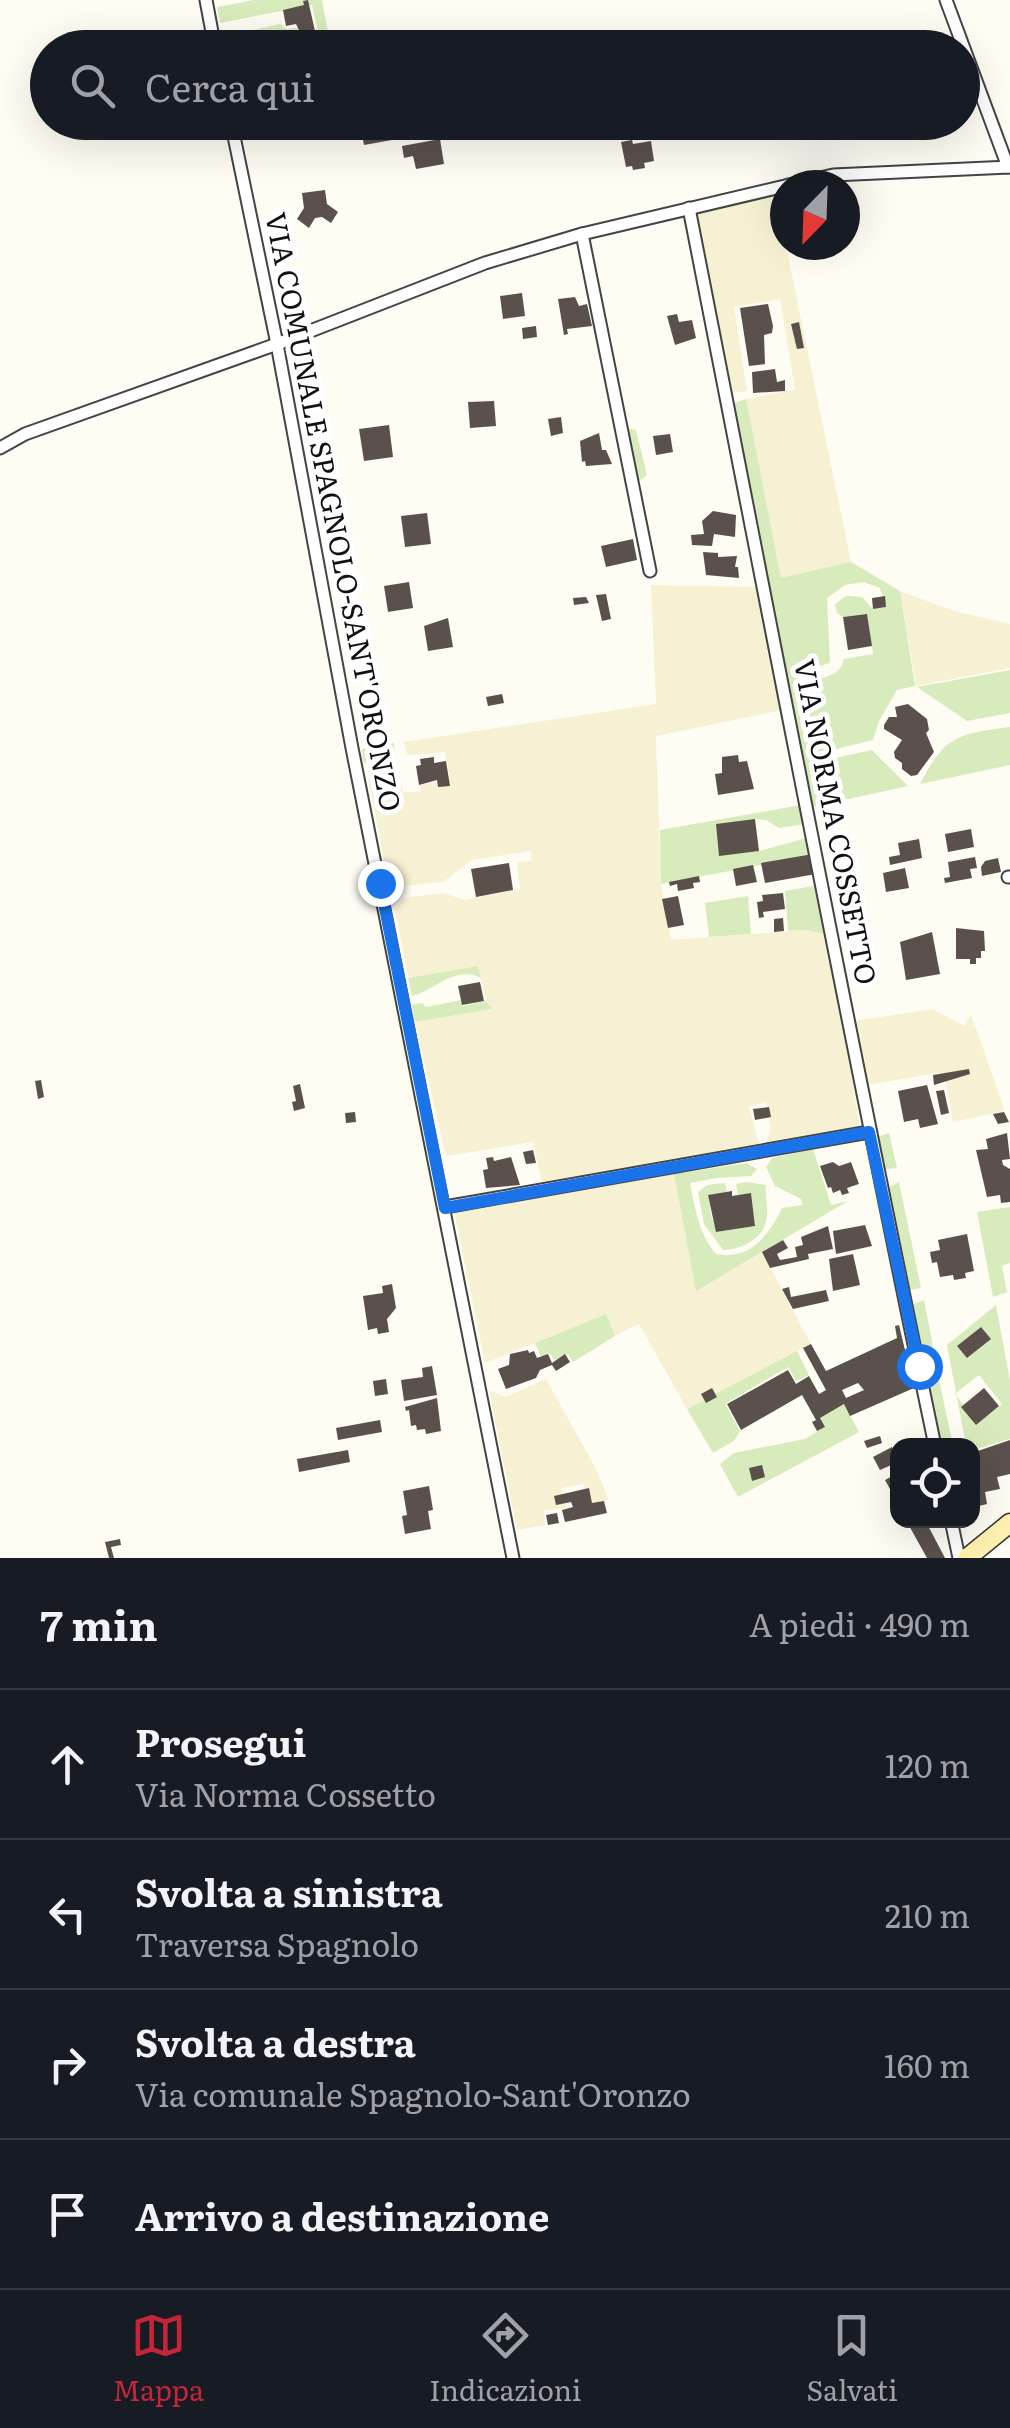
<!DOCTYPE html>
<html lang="it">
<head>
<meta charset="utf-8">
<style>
  :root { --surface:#171b24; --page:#242831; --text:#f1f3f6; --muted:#9ea1a6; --line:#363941; --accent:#c42538 }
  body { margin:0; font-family:Literata,serif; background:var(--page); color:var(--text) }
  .controls { position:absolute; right:30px; bottom:30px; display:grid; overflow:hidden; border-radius:20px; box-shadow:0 10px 40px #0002 }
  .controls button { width:90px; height:90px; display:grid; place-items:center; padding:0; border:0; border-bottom:2px solid var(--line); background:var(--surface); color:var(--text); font:50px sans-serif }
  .compass { position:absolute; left:770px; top:170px; width:90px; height:90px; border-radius:50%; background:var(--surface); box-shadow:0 10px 40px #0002; rotate:203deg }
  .stop { position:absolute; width:30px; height:30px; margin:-22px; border:8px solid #1a73e8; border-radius:50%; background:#fff }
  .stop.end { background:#1a73e8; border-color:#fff; box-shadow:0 2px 10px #0008 }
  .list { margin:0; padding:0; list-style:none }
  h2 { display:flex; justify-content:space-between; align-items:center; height:130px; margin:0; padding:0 40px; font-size:42px }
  h2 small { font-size:32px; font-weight:400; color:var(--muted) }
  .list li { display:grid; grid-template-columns:65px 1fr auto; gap:30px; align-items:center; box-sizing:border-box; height:150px; padding:0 40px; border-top:2px solid var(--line) }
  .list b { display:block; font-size:38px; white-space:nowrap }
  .list p { margin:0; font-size:32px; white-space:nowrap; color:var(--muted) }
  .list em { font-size:32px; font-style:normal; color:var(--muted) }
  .icon { flex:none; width:55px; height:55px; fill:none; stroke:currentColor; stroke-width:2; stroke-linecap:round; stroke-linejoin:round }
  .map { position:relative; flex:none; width:1010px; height:1558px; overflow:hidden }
  .search { position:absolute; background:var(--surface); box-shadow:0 10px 40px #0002; left:30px; right:30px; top:30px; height:110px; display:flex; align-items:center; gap:25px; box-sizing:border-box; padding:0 35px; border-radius:55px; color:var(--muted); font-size:38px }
  .sheet { height:730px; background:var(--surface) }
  nav { display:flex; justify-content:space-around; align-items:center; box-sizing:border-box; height:140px; border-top:2px solid var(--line); background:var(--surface); font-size:28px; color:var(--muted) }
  nav a { display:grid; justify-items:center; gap:5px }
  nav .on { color:var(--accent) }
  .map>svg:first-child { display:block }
  .farmland { fill:#f6f1d3 }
  .green { fill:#d8ebbc; fill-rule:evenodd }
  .building { fill:#5a514d; fill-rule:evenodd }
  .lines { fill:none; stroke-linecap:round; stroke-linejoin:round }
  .street-casing { stroke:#444; stroke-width:15 }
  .secondary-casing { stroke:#333; stroke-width:21 }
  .street { stroke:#fff; stroke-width:11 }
  .secondary { stroke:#fff1af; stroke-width:18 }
  .route { stroke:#1a73e8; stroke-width:12 }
  .labels { text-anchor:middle; stroke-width:10; stroke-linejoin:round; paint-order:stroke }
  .street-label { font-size:28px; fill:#111; stroke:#fff }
</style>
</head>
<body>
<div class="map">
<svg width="1010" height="1558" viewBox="0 0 1010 1558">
  <rect width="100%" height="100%" fill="#fffcf4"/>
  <!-- farmland -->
  <g class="farmland">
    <polygon points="775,193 851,562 781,579 746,399 795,390 780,299 734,307 747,391 731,393 695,213"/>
    <polygon points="651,585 756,587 782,710 656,736 661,884 671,940 807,930 828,935 860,1127 766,1144 771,1128 766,1102 749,1107 760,1148 542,1184 533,1142 446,1156 415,1022 491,1009 486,1001 478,966 408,978 395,909 404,898 443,893 465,900 520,889 517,862 531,861 531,851 472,860 443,882 403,886 388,880 368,778 379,770 397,767 403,792 421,792 420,785 450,779 445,752 407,755 404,742 656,704"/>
    <polygon points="900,591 954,611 1010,624 1010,668 916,686"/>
    <polygon points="933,1009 964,1026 971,1014 1005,1111 953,1122 944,1072 867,1085 854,1021"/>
    <polygon points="674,1174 696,1290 762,1252 811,1344 687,1409 639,1324 615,1336 606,1314 485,1363 454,1211"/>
    <polygon points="546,1379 595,1467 609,1500 588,1504 584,1484 562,1488 565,1508 544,1511 545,1525 517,1530 489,1390 506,1397"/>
  </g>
  <!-- green -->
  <g class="green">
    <polygon points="254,0 322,0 331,47 223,47 221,37 280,24 287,29 300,27 303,36 318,32 312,5 220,23 217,7"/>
    <path d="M746,399L781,578L851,562L900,591L915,686L897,690L879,721L873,740L816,754L817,762L872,750L908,786L812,807L732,404ZM863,582L880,588L886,607L873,609L862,597L846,596L835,604L837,613L843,617L867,614L873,654L844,659C840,679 818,678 801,682L799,672L830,663L827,598L845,585Z"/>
    <polygon points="631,429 636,430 647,475 638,482 635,481 625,431"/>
    <polygon points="1010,670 1010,713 967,721 917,687"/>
    <path d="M1010,727V765L920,784C945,735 958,734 1010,727Z"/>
    <polygon points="394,743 395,752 373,764 363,762 362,749"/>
    <polygon points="801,805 806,824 779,828 766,820 755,819 719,855 759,851 810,837 814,855 661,884 660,830"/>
    <polygon points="819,885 828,935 807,930 788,931 785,891"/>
    <polygon points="748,896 751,934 709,937 705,903"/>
    <path d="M478,966L481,978C455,965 436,990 412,996L408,978Z"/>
    <polygon points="461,1000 463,1006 486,1001 492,1009 415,1022 412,1005 422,1003 426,1007"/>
    <polygon points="889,1133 897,1168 886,1169 877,1137"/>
    <path d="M813,1149L831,1205L848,1201L696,1291L674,1174L747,1163L757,1169L751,1176L716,1178L690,1183C695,1209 699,1234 716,1254C750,1261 769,1235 782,1208L803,1205L801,1199L775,1186L766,1167L772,1158Z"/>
    <path d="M746,1182L766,1185C765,1195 767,1201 767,1210C769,1236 745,1249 723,1250L704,1224L698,1192L707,1185L725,1183L727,1192L708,1195L712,1220H715L717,1232L755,1226L751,1194L738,1195L736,1184Z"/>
    <polygon points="899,1182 921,1288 910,1290 888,1188"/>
    <polygon points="1010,1207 1010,1263 1002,1266 1007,1292 993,1297 977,1212"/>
    <polygon points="924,1300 933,1346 923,1354 912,1305"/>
    <path d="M996,1305L1010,1381V1439L973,1450L972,1446L966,1445L947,1345ZM979,1375L1002,1404L978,1423L955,1394Z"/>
    <polygon points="606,1314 615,1336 573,1362 568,1354 554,1360 550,1353 541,1357 535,1343"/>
    <polygon points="797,1351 809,1375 796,1381 788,1367 725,1404 740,1431 734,1441 713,1453 687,1409"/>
    <polygon points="933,1369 937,1371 953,1445 942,1445 925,1370"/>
    <polygon points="844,1404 859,1432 738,1497 720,1464 734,1453 805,1439 824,1427 820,1418"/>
  </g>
  <!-- building -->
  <g class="building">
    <polygon points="308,0 315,31 301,34 296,24 286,26 283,10 304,5 303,1"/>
    <polygon points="388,122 392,140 364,145 360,123"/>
    <polygon points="440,139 444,164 416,169 413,156 404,158 402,146"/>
    <polygon points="632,140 633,144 651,141 654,161 644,163 645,168 633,170 632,166 626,167 621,142"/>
    <polygon points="325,190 327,204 338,212 331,223 322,217 315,218 309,228 297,219 304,208 302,193"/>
    <polygon points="522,293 525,316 503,319 500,296"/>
    <polygon points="575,297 579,306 587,304 592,326 567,329 568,334 564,335 558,299"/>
    <polygon points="768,304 773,326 772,333 764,335 765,364 749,366 740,308"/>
    <polygon points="677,314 679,322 692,320 696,338 675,345 667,316"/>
    <polygon points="799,322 804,348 797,349 791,324"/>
    <polygon points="536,326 537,337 523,339 522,328"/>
    <polygon points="775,369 777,382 785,380 785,391 753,393 752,372"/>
    <polygon points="494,401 496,426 470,428 468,402"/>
    <polygon points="561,417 563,433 551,436 548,419"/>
    <polygon points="389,425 393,457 364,461 359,429"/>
    <polygon points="599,433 602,450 606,450 612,464 586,466 585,461 582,462 580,441"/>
    <polygon points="670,434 673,452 656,455 653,436"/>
    <polygon points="713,511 736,515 735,537 714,534 712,546 692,545 691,535 704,534 702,521"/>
    <polygon points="427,513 431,544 405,547 401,516"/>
    <polygon points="633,539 637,560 606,567 601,546"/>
    <polygon points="703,552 718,553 718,557 737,556 735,567 738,567 739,578 706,575"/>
    <polygon points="409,582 413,608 388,612 384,586"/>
    <polygon points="606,594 611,619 602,621 596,595"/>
    <polygon points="885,596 886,607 873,609 872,598"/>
    <polygon points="586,597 589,603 574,605 573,598"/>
    <polygon points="867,614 872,646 848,650 843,617"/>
    <polygon points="448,618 453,647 428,651 424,626"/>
    <polygon points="502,694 504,703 488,706 486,697"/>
    <polygon points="908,704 927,719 929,730 926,733 934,752 917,775 911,776 902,769 902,763 895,758 894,752 902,740 884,729 884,725 889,717 897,717 895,707"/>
    <polygon points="738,755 739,762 747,761 754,789 718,795 715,774 722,773 722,757"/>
    <polygon points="434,757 434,763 446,761 450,786 438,787 437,780 419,785 416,766 421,765 420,759"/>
    <polygon points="755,819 759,851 719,856 716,824"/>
    <polygon points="971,829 974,847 948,852 945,834"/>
    <polygon points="919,839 922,858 890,865 889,857 900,855 898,843"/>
    <polygon points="813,854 816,874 765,883 761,863"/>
    <polygon points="975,857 977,868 970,869 972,878 945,883 944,878 950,877 948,862"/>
    <polygon points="998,858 1001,872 982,876 981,867 985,861"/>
    <polygon points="509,863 513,890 476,897 471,869"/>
    <polygon points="753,865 757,882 736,886 733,869"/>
    <polygon points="905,868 909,888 886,892 883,873"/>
    <polygon points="699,876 700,882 693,883 694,888 678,891 677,884 670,886 669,882"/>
    <polygon points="783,893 785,909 763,912 764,917 759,918 757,902 763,901 762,895"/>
    <polygon points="678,896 684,925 668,928 662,899"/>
    <polygon points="783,918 784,931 774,932 774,919"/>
    <polygon points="956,928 984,931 985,951 981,951 981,958 976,958 976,964 970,964 970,959 956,959"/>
    <polygon points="932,932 940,974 906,980 900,942"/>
    <polygon points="480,982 484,1001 462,1005 458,986"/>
    <polygon points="969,1069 970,1074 934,1085 933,1075"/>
    <polygon points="41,1080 44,1097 38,1099 35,1081"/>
    <polygon points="300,1084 305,1108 294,1111 292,1102 296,1101 293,1086"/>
    <polygon points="927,1085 938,1124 920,1128 918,1119 904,1122 898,1091"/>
    <polygon points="944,1090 949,1113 941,1115 936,1091"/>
    <polygon points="769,1107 771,1117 755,1120 753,1109"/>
    <polygon points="355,1112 356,1122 346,1123 345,1113"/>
    <polygon points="1004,1112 1009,1122 998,1124 993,1114"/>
    <polygon points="1007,1133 1010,1159 1002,1160 1003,1165 1010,1169 1010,1202 1001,1203 1000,1195 987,1197 976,1150 988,1149 986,1139"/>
    <polygon points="533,1150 536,1163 526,1164 523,1152"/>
    <polygon points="493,1157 494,1161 511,1157 520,1185 486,1188 483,1170 488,1169 486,1158"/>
    <polygon points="833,1162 839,1166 851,1162 859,1184 847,1188 849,1193 842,1195 840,1190 833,1193 831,1187 828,1188 820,1166"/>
    <polygon points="732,1191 732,1196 751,1193 755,1226 716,1232 708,1195"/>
    <polygon points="865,1225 872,1246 836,1254 833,1231"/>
    <polygon points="828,1226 833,1249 808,1254 809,1259 770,1268 762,1252 783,1240 788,1248 777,1254 780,1260 797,1257 795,1247 803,1245 801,1237"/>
    <polygon points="967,1234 974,1271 965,1273 966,1278 954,1280 953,1275 940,1277 937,1262 932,1263 930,1252 940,1250 938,1240"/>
    <polygon points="853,1254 860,1285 833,1291 829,1259"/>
    <polygon points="392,1284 396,1308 387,1319 389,1332 378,1334 377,1328 368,1330 363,1296 383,1293 382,1286"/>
    <polygon points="789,1287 791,1297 826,1290 829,1301 793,1309 782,1289"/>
    <path d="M899,1325L914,1388L850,1416L844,1404L820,1418L825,1427L817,1431L812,1422L816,1420L802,1395L741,1430L727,1404L788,1370L796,1384L809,1376L819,1394L826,1390L803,1348L811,1344L826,1371L897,1338L895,1326ZM858,1383L864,1390L846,1398L842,1390Z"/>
    <polygon points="981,1327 991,1339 967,1358 957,1346"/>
    <polygon points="528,1350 529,1353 534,1351 537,1358 548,1354 552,1363 565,1354 570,1362 556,1371 552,1365 540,1370 536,1378 506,1389 498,1369 509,1365 510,1354"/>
    <polygon points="432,1366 437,1395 404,1401 401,1380 423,1377 422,1368"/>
    <polygon points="386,1379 388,1394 375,1396 373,1381"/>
    <polygon points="712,1388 717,1397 706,1403 701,1394"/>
    <polygon points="984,1388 999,1406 976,1425 961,1407"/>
    <polygon points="437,1398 441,1431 426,1434 425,1429 417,1430 416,1425 411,1426 409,1410 406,1411 405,1407"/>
    <polygon points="380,1420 382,1432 338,1440 336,1428"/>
    <polygon points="880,1436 882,1443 867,1448 864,1441"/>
    <polygon points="1010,1440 1010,1474 997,1477 1000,1489 985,1492 987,1504 979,1506 972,1453"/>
    <polygon points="892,1447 898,1462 880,1470 873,1457"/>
    <polygon points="348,1450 350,1462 299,1472 297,1459"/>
    <polygon points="762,1465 765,1477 752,1481 749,1468"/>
    <polygon points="898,1473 898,1504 885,1480"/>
    <polygon points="429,1486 433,1510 428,1511 431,1529 405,1534 402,1516 407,1515 403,1491"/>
    <polygon points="589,1488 592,1503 604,1501 607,1513 565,1522 562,1510 573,1507 571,1502 556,1505 554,1496"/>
    <polygon points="557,1513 559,1523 548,1525 546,1515"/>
    <polygon points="910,1520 925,1520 945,1558 927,1558 907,1522"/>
    <polygon points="120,1539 121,1545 111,1547 114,1558 109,1558 105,1542"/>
  </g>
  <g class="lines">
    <!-- street casing -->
    <g class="street-casing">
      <g id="street">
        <polyline points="206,0 215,48"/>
        <polyline points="946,0 1008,167"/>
        <polyline points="231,122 277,344 352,748 513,1558"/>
        <polyline points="788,185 833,175 1010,167"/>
        <path d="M689,208C770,621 849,1034 935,1446"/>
        <polyline points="582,234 650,571"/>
        <polyline points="0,448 25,434 277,344 485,263 582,234 785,186"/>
        <polyline points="1008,877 1010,877"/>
        <polyline points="445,1207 869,1132"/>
        <polyline points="951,1520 959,1558"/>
      </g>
    </g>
    <!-- secondary casing -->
    <g class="secondary-casing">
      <polyline id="secondary" points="967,1558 1010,1523"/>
    </g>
    <!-- street -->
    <use href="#street" class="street"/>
    <!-- secondary -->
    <use href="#secondary" class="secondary"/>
  </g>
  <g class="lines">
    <!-- route -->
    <polyline class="route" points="380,883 445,1208 869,1132 919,1366"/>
  </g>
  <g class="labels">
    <!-- street labels -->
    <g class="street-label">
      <text transform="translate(333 512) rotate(79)" y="10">VIA COMUNALE SPAGNOLO-SANT'ORONZO</text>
      <text transform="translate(835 822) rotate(79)" y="10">VIA NORMA COSSETTO</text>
    </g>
  </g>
</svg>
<div class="controls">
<button><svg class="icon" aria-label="locate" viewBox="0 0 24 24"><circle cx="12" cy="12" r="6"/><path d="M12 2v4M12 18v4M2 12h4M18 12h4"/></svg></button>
</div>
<svg class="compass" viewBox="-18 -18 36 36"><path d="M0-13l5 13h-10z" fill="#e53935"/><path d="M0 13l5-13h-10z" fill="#9ea1a6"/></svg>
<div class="stop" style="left:919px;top:1366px"></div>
<div class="stop end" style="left:380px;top:883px"></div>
<div class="search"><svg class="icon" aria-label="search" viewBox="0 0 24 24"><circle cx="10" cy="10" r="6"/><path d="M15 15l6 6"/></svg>Cerca qui</div>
</div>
<section class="sheet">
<h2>7 min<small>A piedi · 490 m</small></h2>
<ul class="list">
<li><svg class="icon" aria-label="ahead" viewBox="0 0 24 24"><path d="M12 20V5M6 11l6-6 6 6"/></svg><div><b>Prosegui</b><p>Via Norma Cossetto</p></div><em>120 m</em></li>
<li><svg class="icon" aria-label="left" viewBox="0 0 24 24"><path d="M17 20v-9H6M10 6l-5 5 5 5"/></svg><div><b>Svolta a sinistra</b><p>Traversa Spagnolo</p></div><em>210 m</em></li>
<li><svg class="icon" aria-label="right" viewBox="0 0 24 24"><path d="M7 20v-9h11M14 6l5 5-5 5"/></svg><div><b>Svolta a destra</b><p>Via comunale Spagnolo-Sant'Oronzo</p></div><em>160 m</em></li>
<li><svg class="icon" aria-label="arrive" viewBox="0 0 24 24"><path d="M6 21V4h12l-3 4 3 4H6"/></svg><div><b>Arrivo a destinazione</b></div></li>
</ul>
</section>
<nav>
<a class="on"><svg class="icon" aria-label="map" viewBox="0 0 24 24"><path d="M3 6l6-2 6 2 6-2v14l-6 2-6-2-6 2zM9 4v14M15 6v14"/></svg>Mappa</a>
<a><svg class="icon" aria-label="directions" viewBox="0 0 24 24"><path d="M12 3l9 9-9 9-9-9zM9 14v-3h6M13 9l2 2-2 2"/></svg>Indicazioni</a>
<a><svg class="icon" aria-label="saved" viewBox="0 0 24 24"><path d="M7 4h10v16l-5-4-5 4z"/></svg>Salvati</a>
</nav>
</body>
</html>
